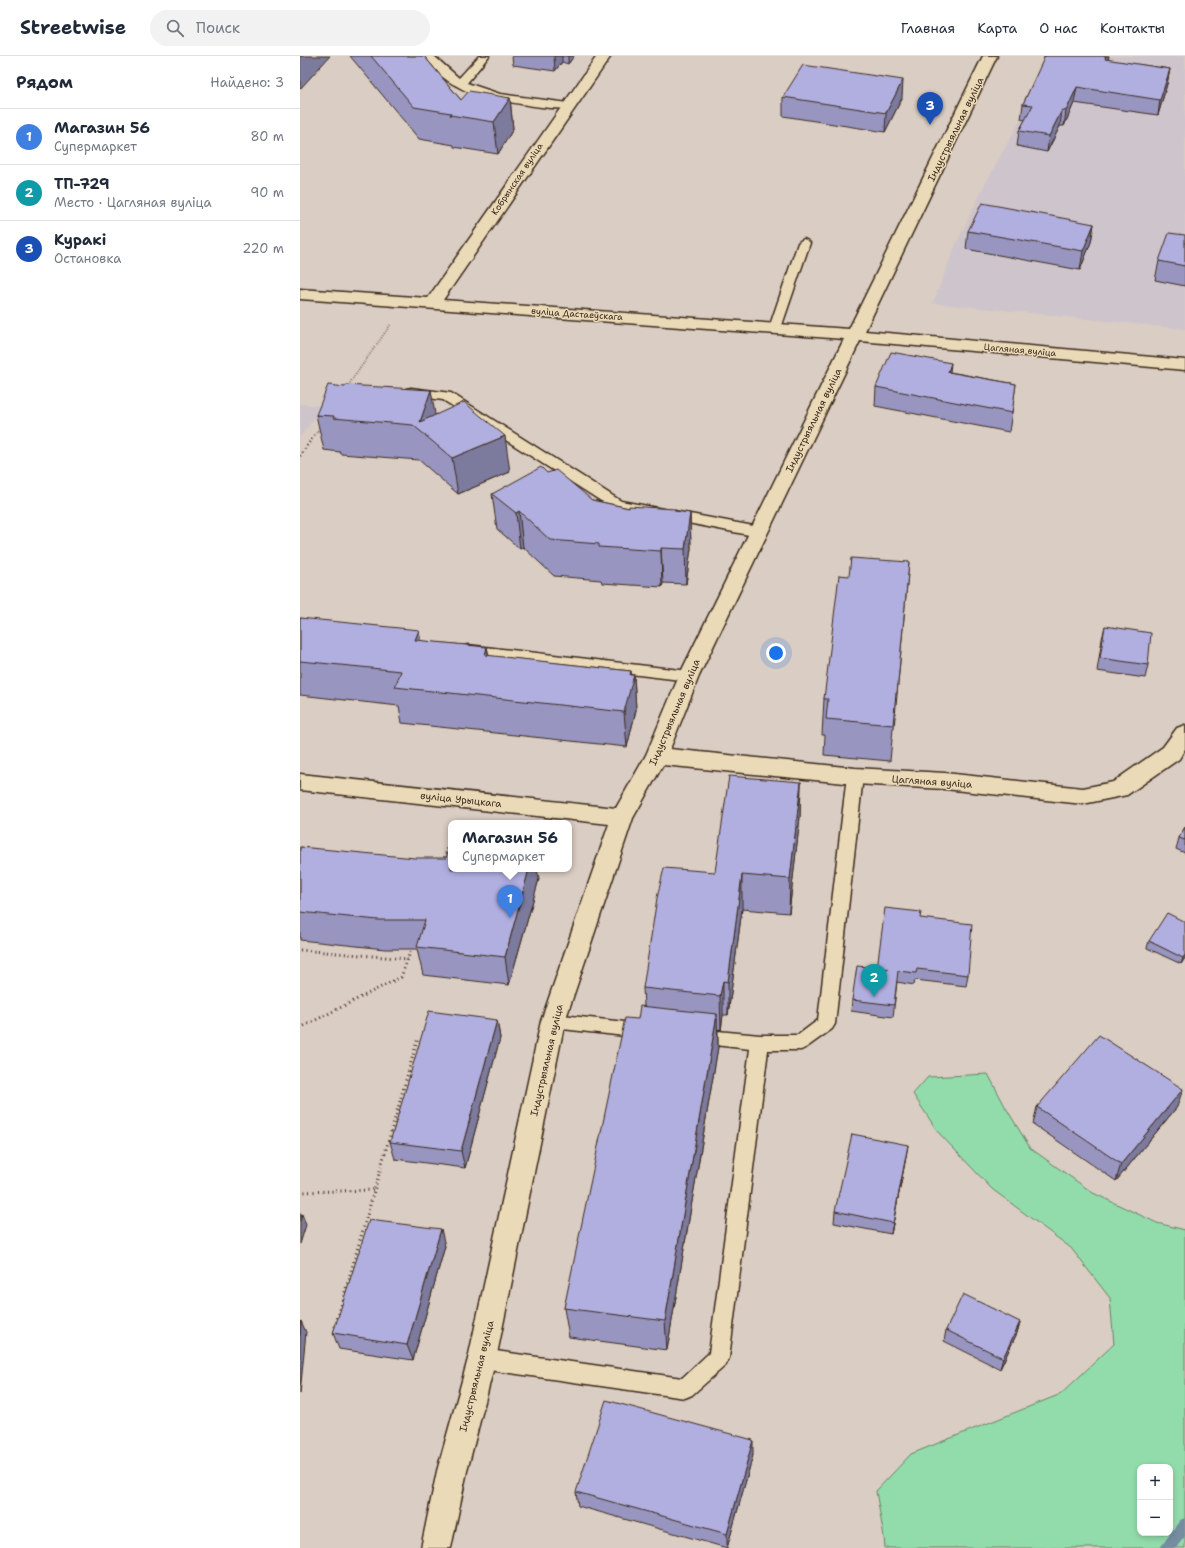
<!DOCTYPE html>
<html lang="ru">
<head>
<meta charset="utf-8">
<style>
  :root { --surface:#fff; --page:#f2f2f3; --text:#1f2937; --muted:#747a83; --line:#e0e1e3; --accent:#db2777 }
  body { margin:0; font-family:"Shantell Sans",sans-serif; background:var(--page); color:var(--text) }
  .controls { position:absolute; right:12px; bottom:12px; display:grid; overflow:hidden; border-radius:8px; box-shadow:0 2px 6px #0003 }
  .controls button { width:36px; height:36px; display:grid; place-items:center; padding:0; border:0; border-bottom:1px solid var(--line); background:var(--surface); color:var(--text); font:20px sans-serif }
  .you { position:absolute; left:476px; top:597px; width:14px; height:14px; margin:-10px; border:3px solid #fff; border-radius:50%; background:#1a73e8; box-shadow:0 0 0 6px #1a73e833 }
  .badge { display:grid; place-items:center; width:26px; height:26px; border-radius:50%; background:var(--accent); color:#fff; font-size:13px; font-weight:700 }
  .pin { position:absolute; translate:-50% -33px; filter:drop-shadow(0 1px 2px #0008) }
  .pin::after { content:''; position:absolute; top:21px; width:14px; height:12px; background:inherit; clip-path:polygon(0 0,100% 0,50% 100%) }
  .popup { position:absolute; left:148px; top:764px; width:124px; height:52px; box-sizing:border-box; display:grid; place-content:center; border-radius:8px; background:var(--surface); filter:drop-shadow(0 1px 3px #0005); font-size:13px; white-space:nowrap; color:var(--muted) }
  .popup b { font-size:15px; color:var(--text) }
  .popup::after { content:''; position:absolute; left:50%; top:100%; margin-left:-8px; border:8px solid transparent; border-top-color:var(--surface) }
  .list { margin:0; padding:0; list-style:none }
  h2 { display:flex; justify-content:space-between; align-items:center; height:52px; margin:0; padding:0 16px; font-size:17px }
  h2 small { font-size:13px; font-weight:400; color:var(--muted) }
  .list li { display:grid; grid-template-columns:26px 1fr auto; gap:12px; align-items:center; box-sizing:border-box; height:56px; padding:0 16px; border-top:1px solid var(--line) }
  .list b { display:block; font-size:15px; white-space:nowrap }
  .list p { margin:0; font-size:13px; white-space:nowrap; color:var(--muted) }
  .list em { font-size:13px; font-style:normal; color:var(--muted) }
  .icon { flex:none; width:22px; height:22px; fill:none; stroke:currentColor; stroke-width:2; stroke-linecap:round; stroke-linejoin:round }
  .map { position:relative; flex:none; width:885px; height:1492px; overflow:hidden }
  header { display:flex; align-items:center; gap:24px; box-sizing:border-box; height:56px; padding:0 20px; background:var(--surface); border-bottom:1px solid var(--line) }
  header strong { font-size:19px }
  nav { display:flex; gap:22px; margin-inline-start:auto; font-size:14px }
  .search { width:280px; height:36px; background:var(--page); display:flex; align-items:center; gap:10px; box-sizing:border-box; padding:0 14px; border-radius:22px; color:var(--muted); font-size:15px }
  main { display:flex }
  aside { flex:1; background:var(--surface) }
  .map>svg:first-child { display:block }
  .built { fill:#cec4cc }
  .green { fill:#92dcab; stroke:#668364; fill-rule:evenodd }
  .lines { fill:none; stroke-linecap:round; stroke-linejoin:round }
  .stream { fill:#748da1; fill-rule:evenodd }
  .lane-casing { stroke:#3b2a1e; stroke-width:3 }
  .street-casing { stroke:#3b2a1e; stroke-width:3 }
  .path-far2 { stroke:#3b2a1e; stroke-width:2; stroke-dasharray:0.5 2; stroke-linecap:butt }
  .path-far1 { stroke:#3b2a1e; stroke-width:2.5; stroke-dasharray:1 3; stroke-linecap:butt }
  .path { stroke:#3b2a1e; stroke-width:3; stroke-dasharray:1 3.5; stroke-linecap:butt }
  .lane { fill:#ebdab7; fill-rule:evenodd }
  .street { fill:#ebdab7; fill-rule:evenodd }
  .wall { fill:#9896c1; stroke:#3b2a1e }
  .shaded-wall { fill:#7c7a9d; stroke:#3b2a1e }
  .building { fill:#b1afe0; stroke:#3b2a1e }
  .labels { text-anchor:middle; stroke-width:3; stroke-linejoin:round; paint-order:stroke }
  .far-street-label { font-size:9px; fill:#3b2a1e; stroke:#ebdab7 }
  .street-label { font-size:10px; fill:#3b2a1e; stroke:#ebdab7 }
</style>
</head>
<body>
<header>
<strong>Streetwise</strong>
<div class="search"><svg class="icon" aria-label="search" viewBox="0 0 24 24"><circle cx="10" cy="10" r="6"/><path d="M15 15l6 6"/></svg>Поиск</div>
<nav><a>Главная</a><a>Карта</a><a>О нас</a><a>Контакты</a></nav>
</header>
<main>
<aside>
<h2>Рядом<small>Найдено: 3</small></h2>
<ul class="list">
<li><span class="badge" style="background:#3f7fe0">1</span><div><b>Магазин 56</b><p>Супермаркет</p></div><em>80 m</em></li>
<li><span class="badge" style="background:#0f9aa8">2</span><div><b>ТП-729</b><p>Место · Цагляная вуліца</p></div><em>90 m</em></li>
<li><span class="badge" style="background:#1a4fb4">3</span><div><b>Куракі</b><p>Остановка</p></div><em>220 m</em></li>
</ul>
</aside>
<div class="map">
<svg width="885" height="1492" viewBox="0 0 885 1492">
  <rect width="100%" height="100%" fill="#dacdc3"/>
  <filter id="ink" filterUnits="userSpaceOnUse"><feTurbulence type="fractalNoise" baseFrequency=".025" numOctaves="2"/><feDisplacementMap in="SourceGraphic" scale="8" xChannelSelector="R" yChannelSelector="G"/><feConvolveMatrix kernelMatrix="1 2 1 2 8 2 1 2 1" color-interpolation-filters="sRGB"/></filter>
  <g filter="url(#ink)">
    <!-- built -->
    <g class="built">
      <polygon points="748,0 885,0 885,273 633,247 655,191 683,132 721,63"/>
      <polygon points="0,348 23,350 0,381"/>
    </g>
    <!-- green -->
    <path class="green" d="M688,1018L706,1052L730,1092L793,1137L857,1167L885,1174V1492H585L584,1481L576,1435L611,1398L761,1338L814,1288L810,1242L771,1192L692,1133L638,1076L613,1038L628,1021ZM840,1411H870V1477H840Z"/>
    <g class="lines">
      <!-- stream -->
      <polygon class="stream" points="885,1462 885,1480 876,1492 860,1492 880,1464"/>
      <!-- lane casing -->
      <g class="lane-casing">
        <g id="lane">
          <path d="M123,0H134L159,22L179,0H189L167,27L200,38L268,47L273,50C267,58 196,44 183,40C174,38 165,35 157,30C145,25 131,11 123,0Z"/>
          <polygon points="504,183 508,185 510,187 481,272 479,275 471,275 469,272 498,187 500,185"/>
          <polygon points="111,332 151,337 321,445 459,471 464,473 466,476 464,479 459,481 312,452 143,344 106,339 105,336 106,333"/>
          <polygon points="168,589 389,615 394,616 397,620 394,624 389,625 163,598 161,594 163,590"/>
          <polygon points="555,714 561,716 563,720 535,968 532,973 507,991 501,994 468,994 429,1302 426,1309 392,1339 385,1342 182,1313 175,1310 172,1303 175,1296 182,1293 382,1322 409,1297 450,993 396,987 390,985 387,980 390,975 396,973 460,979 498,979 518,964 547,720 549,716"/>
          <polygon points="253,958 343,968 349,970 352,975 349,980 343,982 253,972 247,970 244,965 247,960"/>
        </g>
      </g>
      <!-- street casing -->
      <g class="street-casing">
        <polygon id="street" points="297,0 311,0 143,244 549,273 683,0 697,0 565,275 885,304 885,314 560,285 399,620 370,693 555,712 645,717 783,732 813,726 863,691 877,672 885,669 885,693 879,703 827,739 783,748 645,733 555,728 363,709 333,762 265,965 196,1303 167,1415 151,1492 121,1492 137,1415 168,1303 241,965 309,768 0,734 0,718 316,752 346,699 379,620 544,283 0,243 0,233 128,242"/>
      </g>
      <!-- path-far2 -->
      <g class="path-far2">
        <polyline points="47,331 91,268"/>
        <polyline points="15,379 21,370"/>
      </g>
      <!-- path-far1 -->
      <g class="path-far1">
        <polyline points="0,400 15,378"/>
        <polyline points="143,805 151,782"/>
      </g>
      <!-- path -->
      <g class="path">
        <polyline points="0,894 108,903"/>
        <polyline points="0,972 101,921 112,891"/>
        <polyline points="0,1136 75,1134"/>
        <polyline points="35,1271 118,982"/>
      </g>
      <!-- lane -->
      <use href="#lane" class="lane"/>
      <!-- street -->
      <use href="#street" class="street"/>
    </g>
    <!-- wall -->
    <g class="wall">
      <polygon points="50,0 124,0 161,44 210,42 213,73 198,98 154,91 154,89 119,83"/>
      <polygon points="212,0 274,0 268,8 262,6 255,15 213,9"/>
      <polygon points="744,0 809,0 808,4 870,13 867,28 858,59 774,47 764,70 760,70 747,96 717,90 719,75 725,64 721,63 723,48 744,4"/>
      <polygon points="483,41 602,42 585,76 483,60"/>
      <polygon points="794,168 791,186 780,214 666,193 668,175"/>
      <polygon points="885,179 885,230 855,224 859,205"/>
      <polygon points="650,316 716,328 709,376 575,350 576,331"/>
      <polygon points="16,359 135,359 210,416 158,438 119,404 41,398 40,396 24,394"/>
      <polygon points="247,417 292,444 329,452 390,457 391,492 386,528 363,527 362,531 302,527 301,524 254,520 223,491 220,493 197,473 192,438"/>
      <polygon points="609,506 594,672 593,672 590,705 524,699 525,679 522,679 524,643 549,520"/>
      <polygon points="0,562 120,585 187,591 189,600 331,615 331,619 334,619 336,654 327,691 102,667 99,650 0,639"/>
      <polygon points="805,570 848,609 845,622 797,615 802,583"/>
      <polygon points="501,726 500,761 489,857 442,853 428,959 423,959 421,974 418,973 418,991 367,1294 269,1281 264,1252 338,963 344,950 343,932 415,816"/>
      <polygon points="885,771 885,797 876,793 879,782"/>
      <polygon points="0,791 239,823 209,929 123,919 117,893 85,893 0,884"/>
      <polygon points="620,862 668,919 666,930 615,924 614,929 597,926 593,961 551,955 552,944 577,912"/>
      <polygon points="849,885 885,902 881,908 847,892"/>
      <polygon points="197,964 200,982 165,1112 95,1103 90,1086"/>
      <polygon points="737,1051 877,1051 816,1125 733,1068"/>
      <polygon points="606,1101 591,1178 534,1167 535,1155"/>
      <polygon points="145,1190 113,1304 39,1293 33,1277"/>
      <polygon points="720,1266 717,1277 700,1313 644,1285 646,1274"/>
      <polygon points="453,1399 427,1492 278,1450 276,1436"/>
    </g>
    <!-- shaded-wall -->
    <g class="shaded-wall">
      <polygon points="0,0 30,0 0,33"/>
      <polygon points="254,0 262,0 262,6 255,15"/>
      <polygon points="268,0 274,0 268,8"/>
      <polygon points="806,0 809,0 803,18 805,3"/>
      <polygon points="870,13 867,28 858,59 860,44"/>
      <polygon points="603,24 602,42 585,76 586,57"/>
      <polygon points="777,31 774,47 764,70 766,55"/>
      <polygon points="210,42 213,73 198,98 194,66"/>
      <polygon points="762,54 760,70 747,96 749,80"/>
      <polygon points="794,168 791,186 780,214 783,195"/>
      <polygon points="651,307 649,326 648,316"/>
      <polygon points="131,334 137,370 120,366"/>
      <polygon points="205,380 210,416 158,438 152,402"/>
      <polygon points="219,455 223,491 220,493 216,457"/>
      <polygon points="390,457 391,492 386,528 385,493"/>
      <polygon points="361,492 363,527 362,531 361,495"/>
      <polygon points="119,574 125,610 115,584"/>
      <polygon points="187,591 193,626 185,599"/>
      <polygon points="331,615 332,626 334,619 336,654 327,691 324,656"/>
      <polygon points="501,726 500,761 489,857 490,823"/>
      <polygon points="229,813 237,813 239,823 209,929 205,901"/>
      <polygon points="442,819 442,853 428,959 428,926"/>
      <polygon points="885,899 885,902 881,908 883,902"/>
      <polygon points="423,925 423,959 421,974 420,940"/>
      <polygon points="417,958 418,991 367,1294 365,1265"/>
      <polygon points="197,964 200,982 165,1112 161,1095"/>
      <polygon points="883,1033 877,1051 816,1125 821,1108"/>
      <polygon points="608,1089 606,1101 591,1178 593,1167"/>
      <polygon points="2,1158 6,1169 0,1188 0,1165"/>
      <polygon points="141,1173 145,1190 113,1304 107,1289"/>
      <polygon points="1,1265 6,1276 0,1338 0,1279"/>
      <polygon points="720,1266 717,1277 700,1313 703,1302"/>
      <polygon points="453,1384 453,1399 427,1492 427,1478"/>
    </g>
    <!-- building -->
    <g class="building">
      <polygon points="71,0 124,0 161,44 169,35 210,42 194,66 150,59 151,57 114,51"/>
      <polygon points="745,0 806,0 805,3 870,13 860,44 777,31 766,55 762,54 749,80 719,75 733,49 723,48"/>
      <polygon points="503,9 603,24 586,57 483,41"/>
      <polygon points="682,147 794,168 783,195 668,175"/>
      <polygon points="869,177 885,179 885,210 859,205"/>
      <polygon points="591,296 651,307 648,316 716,328 712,357 576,331"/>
      <polygon points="28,329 45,331 46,329 131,334 120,366 164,346 205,380 152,402 113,369 33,362 34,360 16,359"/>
      <polygon points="241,411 247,417 256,414 292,444 329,452 329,450 375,453 375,455 390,457 385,493 361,492 361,495 299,491 299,488 250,484 219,455 216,457 192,438"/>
      <polygon points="551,502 609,506 597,637 596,637 593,669 526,663 528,643 524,643 539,519 549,520"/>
      <polygon points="0,562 119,574 115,584 187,591 185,599 331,615 330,619 334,619 324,656 95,631 101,615 0,605"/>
      <polygon points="805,570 851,577 848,609 800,602"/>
      <polygon points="429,720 501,726 490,823 442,819 428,926 423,925 420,940 343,932 357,842 364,812 415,816"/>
      <polygon points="885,771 885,784 879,782"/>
      <polygon points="151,786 151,813 229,813 205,901 117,891 125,864 78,864 0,856 0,791 115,802 146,802"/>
      <polygon points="585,852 621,856 620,862 672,868 668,919 617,913 616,917 598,915 594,949 552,944 557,910 589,913 577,912"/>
      <polygon points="867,857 885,866 885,899 883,902 849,885"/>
      <polygon points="340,950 417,958 365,1265 264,1252 325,962 338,963"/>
      <polygon points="129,955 197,964 161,1095 90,1086"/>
      <polygon points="799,979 883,1033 821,1108 737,1051"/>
      <polygon points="552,1078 608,1089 593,1167 535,1155"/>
      <polygon points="0,1158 2,1158 0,1165"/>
      <polygon points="69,1164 141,1173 107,1289 33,1277"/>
      <polygon points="663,1238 720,1266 703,1302 646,1274"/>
      <polygon points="0,1265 1,1265 0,1279"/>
      <polygon points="306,1344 453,1384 427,1478 276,1436"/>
    </g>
  </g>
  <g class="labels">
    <!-- far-street labels -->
    <g class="far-street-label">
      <text transform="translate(217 123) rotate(-56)" y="3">Кобрынская вуліца</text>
      <text transform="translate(277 258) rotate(4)" y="3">вуліца Дастаеўскага</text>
      <text transform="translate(720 294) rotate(5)" y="3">Цагляная вуліца</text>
    </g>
    <!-- street labels -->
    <g class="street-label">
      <text transform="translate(655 73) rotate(-64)" y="4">Індустрыяльная вуліца</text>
      <text transform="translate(513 364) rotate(-64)" y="4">Індустрыяльная вуліца</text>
      <text transform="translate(374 656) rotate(-67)" y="4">Індустрыяльная вуліца</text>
      <text transform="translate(632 725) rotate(4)" y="4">Цагляная вуліца</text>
      <text transform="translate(161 743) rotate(6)" y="4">вуліца Урыцкага</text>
      <text transform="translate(246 1004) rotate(-77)" y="4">Індустрыяльная вуліца</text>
      <text transform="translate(176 1320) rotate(-76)" y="4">Індустрыяльная вуліца</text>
    </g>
  </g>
</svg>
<div class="controls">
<button>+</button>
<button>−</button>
</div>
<div class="you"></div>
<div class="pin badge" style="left:210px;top:862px;background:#3f7fe0">1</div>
<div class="popup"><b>Магазин 56</b>Супермаркет</div>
<div class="pin badge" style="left:574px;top:941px;background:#0f9aa8">2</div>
<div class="pin badge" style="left:630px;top:69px;background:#1a4fb4">3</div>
</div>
</main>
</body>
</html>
